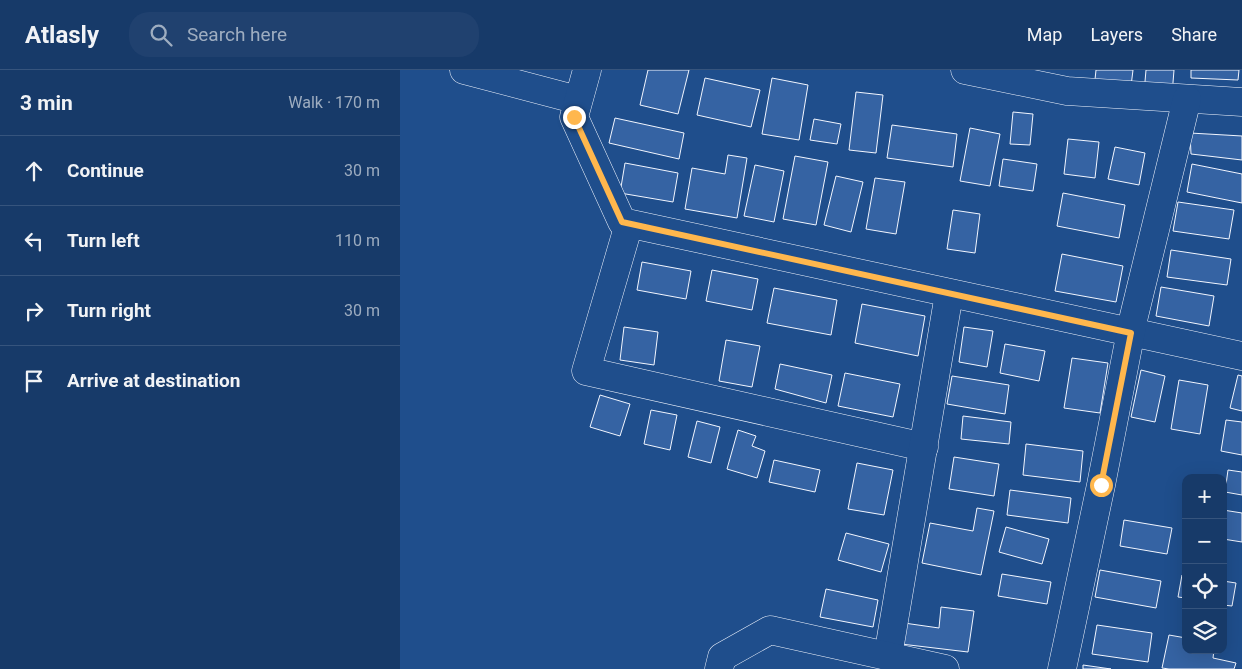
<!DOCTYPE html>
<html lang="en">
<head>
<meta charset="utf-8">
<style>
  :root { --surface:#173a69; --page:#20416f; --text:#f1f3f6; --muted:#9eadc0; --line:#36547d }
  body { margin:0; font-family:Roboto,sans-serif; background:var(--page); color:var(--text) }
  .controls { position:absolute; right:15px; bottom:15px; display:grid; overflow:hidden; border-radius:10px; box-shadow:0 5px 20px #0002 }
  .controls button { width:45px; height:45px; display:grid; place-items:center; padding:0; border:0; border-bottom:1px solid var(--line); background:var(--surface); color:var(--text); font:25px sans-serif }
  .stop { position:absolute; width:15px; height:15px; margin:-11px; border:4px solid #ffb74d; border-radius:50%; background:#fff }
  .stop.end { background:#ffb74d; border-color:#fff; box-shadow:0 1px 5px #0008 }
  .list { margin:0; padding:0; list-style:none }
  h2 { display:flex; justify-content:space-between; align-items:center; height:65px; margin:0; padding:0 20px; font-size:21px }
  h2 small { font-size:16px; font-weight:400; color:var(--muted) }
  .list li { display:grid; grid-template-columns:32px 1fr auto; gap:15px; align-items:center; box-sizing:border-box; height:70px; padding:0 20px; border-top:1px solid var(--line) }
  .list b { display:block; font-size:19px; white-space:nowrap }
  .list em { font-size:16px; font-style:normal; color:var(--muted) }
  .icon { flex:none; width:28px; height:28px; fill:none; stroke:currentColor; stroke-width:2; stroke-linecap:round; stroke-linejoin:round }
  .map { position:relative; flex:none; width:842px; height:599px; overflow:hidden }
  header { display:flex; align-items:center; gap:30px; box-sizing:border-box; height:70px; padding:0 25px; background:var(--surface); border-bottom:1px solid var(--line) }
  header strong { font-size:24px }
  nav { display:flex; gap:28px; margin-inline-start:auto; font-size:18px }
  .search { width:350px; height:45px; background:var(--page); display:flex; align-items:center; gap:12px; box-sizing:border-box; padding:0 18px; border-radius:20px; color:var(--muted); font-size:19px }
  main { display:flex }
  aside { flex:1; background:var(--surface) }
  .map>svg:first-child { display:block }
  .building { fill:#3563a3; stroke:#f2f6ff }
  .lines { fill:none; stroke-linecap:round; stroke-linejoin:round }
  .minor-casing { stroke:#f2f6ff; stroke-width:29 }
  .minor { stroke:#1f4e8c; stroke-width:28 }
  .route { stroke:#ffb74d; stroke-width:6 }
</style>
</head>
<body>
<header>
<strong>Atlasly</strong>
<div class="search"><svg class="icon" aria-label="search" viewBox="0 0 24 24"><circle cx="10" cy="10" r="6"/><path d="M15 15l6 6"/></svg>Search here</div>
<nav><a>Map</a><a>Layers</a><a>Share</a></nav>
</header>
<main>
<aside>
<h2>3 min<small>Walk · 170 m</small></h2>
<ul class="list">
<li><svg class="icon" aria-label="ahead" viewBox="0 0 24 24"><path d="M12 20V5M6 11l6-6 6 6"/></svg><div><b>Continue</b></div><em>30 m</em></li>
<li><svg class="icon" aria-label="left" viewBox="0 0 24 24"><path d="M17 20v-9H6M10 6l-5 5 5 5"/></svg><div><b>Turn left</b></div><em>110 m</em></li>
<li><svg class="icon" aria-label="right" viewBox="0 0 24 24"><path d="M7 20v-9h11M14 6l5 5-5 5"/></svg><div><b>Turn right</b></div><em>30 m</em></li>
<li><svg class="icon" aria-label="arrive" viewBox="0 0 24 24"><path d="M6 21V4h12l-3 4 3 4H6"/></svg><div><b>Arrive at destination</b></div></li>
</ul>
</aside>
<div class="map">
<svg width="842" height="599" viewBox="0 0 842 599">
  <rect width="100%" height="100%" fill="#1f4e8c"/>
  <!-- building -->
  <g class="building">
    <polygon points="248,0 289,0 278,44 240,35"/>
    <polygon points="696,0 733,0 730,24 694,19"/>
    <polygon points="746,0 774,0 772,25 744,23"/>
    <polygon points="791,0 839,0 838,10 791,8"/>
    <polygon points="305,8 360,20 351,57 297,45"/>
    <polygon points="372,8 408,15 399,70 362,64"/>
    <polygon points="456,22 483,25 476,83 449,80"/>
    <polygon points="613,42 633,44 630,75 610,74"/>
    <polygon points="215,48 284,63 279,89 209,73"/>
    <polygon points="414,49 441,54 437,74 410,70"/>
    <polygon points="492,55 557,64 553,97 487,88"/>
    <polygon points="570,58 600,64 590,116 560,111"/>
    <polygon points="790,63 842,66 842,90 791,84"/>
    <polygon points="668,69 699,72 695,108 664,104"/>
    <polygon points="715,77 745,83 739,115 708,109"/>
    <polygon points="328,85 347,88 337,148 285,139 292,98 325,104"/>
    <polygon points="395,86 428,92 416,155 383,149"/>
    <polygon points="603,89 637,94 633,121 599,116"/>
    <polygon points="225,93 278,103 273,132 220,123"/>
    <polygon points="792,94 842,104 842,133 787,122"/>
    <polygon points="355,95 384,101 374,152 344,146"/>
    <polygon points="436,106 463,112 451,162 424,155"/>
    <polygon points="475,108 505,112 496,164 466,159"/>
    <polygon points="663,123 725,135 719,168 657,156"/>
    <polygon points="778,132 834,140 829,169 773,161"/>
    <polygon points="553,140 580,144 575,183 547,179"/>
    <polygon points="771,180 831,189 827,215 767,207"/>
    <polygon points="662,184 723,196 716,232 655,221"/>
    <polygon points="242,192 291,201 286,229 237,220"/>
    <polygon points="312,200 358,209 352,240 306,231"/>
    <polygon points="761,217 814,226 809,256 756,246"/>
    <polygon points="374,218 437,230 431,265 367,253"/>
    <polygon points="462,234 525,246 518,286 455,273"/>
    <polygon points="224,257 258,262 254,295 220,290"/>
    <polygon points="564,257 593,261 587,297 559,292"/>
    <polygon points="326,270 360,276 352,317 319,311"/>
    <polygon points="605,274 645,281 639,311 600,303"/>
    <polygon points="672,288 708,293 700,343 664,338"/>
    <polygon points="380,294 432,305 426,333 375,319"/>
    <polygon points="741,300 765,306 755,352 731,347"/>
    <polygon points="445,303 500,314 493,347 438,336"/>
    <polygon points="838,305 842,306 842,341 830,338"/>
    <polygon points="552,306 609,315 605,344 547,334"/>
    <polygon points="779,310 808,315 800,364 771,359"/>
    <polygon points="200,325 230,334 220,366 190,357"/>
    <polygon points="251,340 277,345 270,380 244,374"/>
    <polygon points="563,346 611,352 609,374 561,369"/>
    <polygon points="826,350 842,352 842,385 821,381"/>
    <polygon points="297,351 320,357 311,393 288,387"/>
    <polygon points="338,360 356,366 352,376 365,381 357,408 327,399"/>
    <polygon points="626,374 683,381 680,412 623,405"/>
    <polygon points="554,387 599,394 594,426 549,419"/>
    <polygon points="374,390 420,400 415,422 369,412"/>
    <polygon points="457,393 493,400 484,445 448,439"/>
    <polygon points="828,400 842,402 842,425 825,422"/>
    <polygon points="610,420 671,428 668,453 607,445"/>
    <polygon points="577,438 594,441 581,505 522,493 530,453 573,461"/>
    <polygon points="823,440 842,443 842,472 823,469"/>
    <polygon points="724,450 772,458 767,484 720,476"/>
    <polygon points="606,457 649,469 642,494 599,482"/>
    <polygon points="446,463 489,474 481,502 438,490"/>
    <polygon points="700,500 761,511 756,538 695,527"/>
    <polygon points="602,504 651,512 647,534 598,526"/>
    <polygon points="782,505 786,505 786,528 778,527"/>
    <polygon points="823,511 836,513 832,536 823,535"/>
    <polygon points="426,519 478,530 473,557 420,547"/>
    <polygon points="541,537 574,541 568,582 501,574 504,553 539,558"/>
    <polygon points="697,555 752,563 748,592 692,584"/>
    <polygon points="769,565 786,568 786,580 814,580 813,588 836,593 834,599 769,599 762,598"/>
    <polygon points="683,595 711,599 683,599"/>
  </g>
  <g class="lines">
    <!-- minor casing -->
    <g class="minor-casing">
      <g id="minor">
        <polyline points="64,0 178,30"/>
        <polyline points="187,0 174,47 222,152 842,286"/>
        <polyline points="565,0 667,21 842,32"/>
        <polyline points="229,154 186,301 524,377"/>
        <polyline points="488,586 549,224"/>
        <polyline points="319,599 322,587 370,560 545,599"/>
        <polyline points="662,599 701,415 734,246 787,29"/>
      </g>
    </g>
    <!-- minor -->
    <use href="#minor" class="minor"/>
  </g>
  <g class="lines">
    <!-- route -->
    <polyline class="route" points="174,47 222,152 731,263 701,415"/>
  </g>
</svg>
<div class="controls">
<button>+</button>
<button>−</button>
<button><svg class="icon" aria-label="locate" viewBox="0 0 24 24"><circle cx="12" cy="12" r="6"/><path d="M12 2v4M12 18v4M2 12h4M18 12h4"/></svg></button>
<button><svg class="icon" aria-label="layers" viewBox="0 0 24 24"><path d="M12 4l9 5-9 5-9-5zM3 14l9 5 9-5"/></svg></button>
</div>
<div class="stop" style="left:701px;top:415px"></div>
<div class="stop end" style="left:174px;top:47px"></div>
</div>
</main>
</body>
</html>
